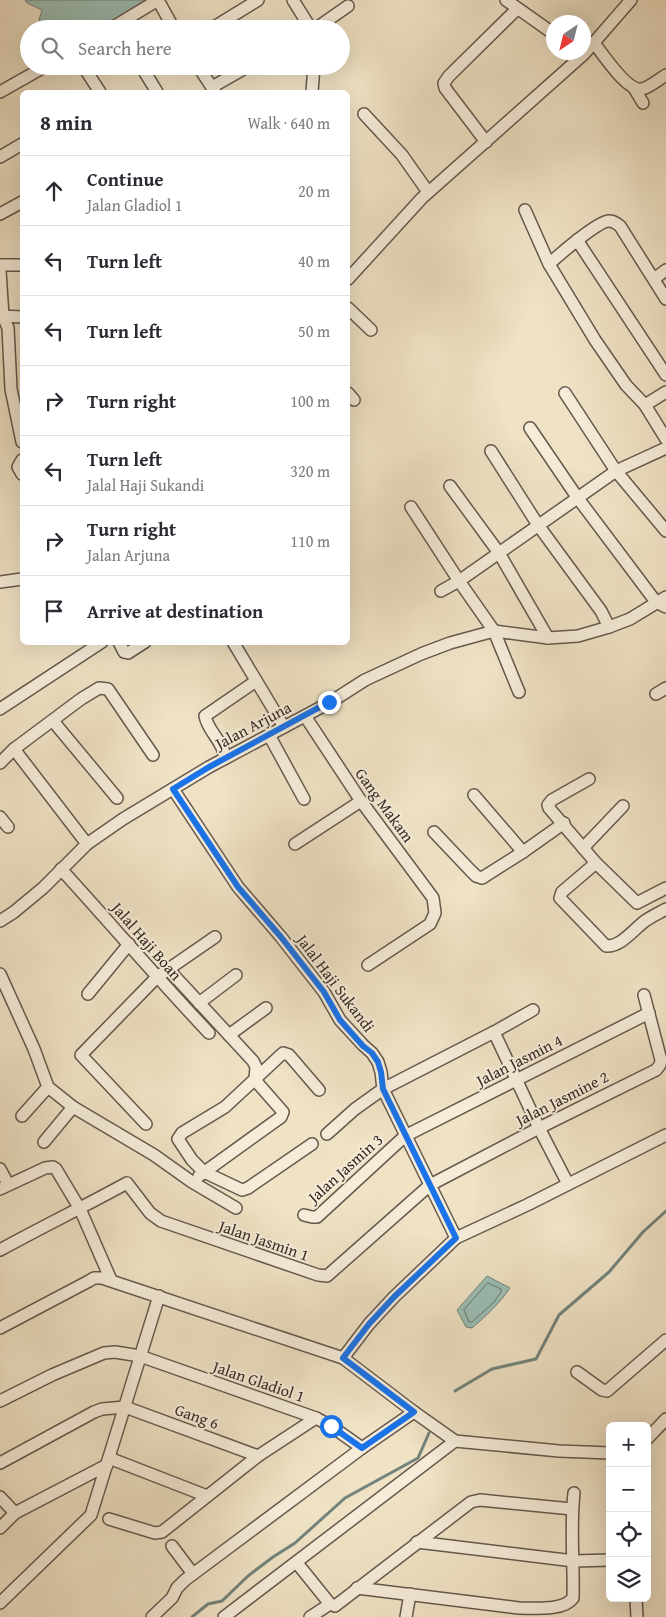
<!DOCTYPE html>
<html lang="en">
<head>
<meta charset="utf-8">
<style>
  :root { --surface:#fff; --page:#f2f2f3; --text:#2b2b33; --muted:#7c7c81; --line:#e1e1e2 }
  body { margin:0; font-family:"Gentium Book Plus",serif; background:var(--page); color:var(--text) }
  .controls { position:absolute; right:15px; bottom:15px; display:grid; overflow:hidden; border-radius:8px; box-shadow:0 5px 20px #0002 }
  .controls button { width:45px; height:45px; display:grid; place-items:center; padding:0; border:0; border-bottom:1px solid var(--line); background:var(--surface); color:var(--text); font:25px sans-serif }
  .compass { position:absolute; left:546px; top:15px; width:45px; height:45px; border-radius:50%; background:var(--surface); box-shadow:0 5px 20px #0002; rotate:215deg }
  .stop { position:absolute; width:15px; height:15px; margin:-11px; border:4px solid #1a73e8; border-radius:50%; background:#fff }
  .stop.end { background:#1a73e8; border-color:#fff; box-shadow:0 1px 5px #0008 }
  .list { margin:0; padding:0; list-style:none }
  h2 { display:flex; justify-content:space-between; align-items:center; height:65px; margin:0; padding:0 20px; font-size:21px }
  h2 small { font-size:16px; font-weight:400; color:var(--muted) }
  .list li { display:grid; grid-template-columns:32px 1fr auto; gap:15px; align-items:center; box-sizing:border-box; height:70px; padding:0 20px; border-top:1px solid var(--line) }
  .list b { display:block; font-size:19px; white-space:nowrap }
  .list p { margin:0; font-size:16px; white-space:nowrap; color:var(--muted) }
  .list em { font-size:16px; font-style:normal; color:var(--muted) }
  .icon { flex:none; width:28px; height:28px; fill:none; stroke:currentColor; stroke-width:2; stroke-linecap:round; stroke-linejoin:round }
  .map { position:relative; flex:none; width:666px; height:1617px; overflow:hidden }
  .search { position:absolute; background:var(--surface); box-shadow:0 5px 20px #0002; left:20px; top:20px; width:330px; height:55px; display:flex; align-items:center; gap:12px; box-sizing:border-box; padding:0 18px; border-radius:28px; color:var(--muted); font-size:19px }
  .panel { position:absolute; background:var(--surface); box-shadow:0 5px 20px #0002; left:20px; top:90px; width:330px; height:555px; border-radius:8px }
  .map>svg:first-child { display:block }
  .water { fill:#9abeb4; stroke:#72837b }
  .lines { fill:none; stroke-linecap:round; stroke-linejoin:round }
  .shore { stroke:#68746d; stroke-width:1 }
  .stream { stroke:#72837b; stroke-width:3 }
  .minor-casing { stroke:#65594e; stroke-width:14 }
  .minor { stroke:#f5ecd9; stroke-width:11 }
  .route { stroke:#1a73e8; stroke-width:6 }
  .labels { text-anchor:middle; stroke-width:4; stroke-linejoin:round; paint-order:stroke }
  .street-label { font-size:16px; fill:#372b26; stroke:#f5ecd9 }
</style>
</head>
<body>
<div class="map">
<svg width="666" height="1617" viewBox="0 0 666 1617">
  <rect width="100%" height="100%" fill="#efe2c5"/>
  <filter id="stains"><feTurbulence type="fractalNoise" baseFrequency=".004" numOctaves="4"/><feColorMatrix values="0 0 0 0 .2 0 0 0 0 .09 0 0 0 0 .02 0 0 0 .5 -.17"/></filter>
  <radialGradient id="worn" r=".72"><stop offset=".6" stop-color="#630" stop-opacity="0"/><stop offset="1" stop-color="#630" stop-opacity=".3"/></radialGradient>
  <!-- water -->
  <g class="water">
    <polygon points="25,0 158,0 110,29 45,29 39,20 42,10 27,3"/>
    <path d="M487,1276L510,1288C499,1304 487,1315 472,1328L466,1327L457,1310Z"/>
  </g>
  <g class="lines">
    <!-- shore -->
    <polygon class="shore" points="488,1283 501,1289 501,1292 494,1302 472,1322 469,1322 464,1310"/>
    <!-- stream -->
    <g class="stream">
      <polyline points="455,1391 492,1369 536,1359 559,1315 609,1272 643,1232 666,1211"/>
      <polyline points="192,1617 208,1604 222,1601 248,1576 273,1557 295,1543 345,1498 418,1458 429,1433"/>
    </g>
    <!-- minor casing -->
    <g class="minor-casing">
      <g id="minor">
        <polyline points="158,0 174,29"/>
        <polyline points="293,0 311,29"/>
        <polyline points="506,0 554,34"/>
        <polyline points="110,29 158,0"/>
        <polyline points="211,29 258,0"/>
        <polyline points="315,29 348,6"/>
        <path d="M594,43C603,54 627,92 642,89C650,87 659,79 666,75"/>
        <polyline points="83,66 100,92"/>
        <polyline points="141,66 157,92"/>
        <polyline points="198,66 215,92"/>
        <polyline points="212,87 249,66"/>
        <polyline points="634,88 643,103"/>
        <polyline points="0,92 46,66"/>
        <polyline points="312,92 314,66"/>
        <polyline points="364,114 402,155 428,192"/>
        <polyline points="486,142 445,88 444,83 449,76 517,9"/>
        <polyline points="0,157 22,144"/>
        <polyline points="525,210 549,264 595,340 626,385 645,405 666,439"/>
        <polyline points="0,214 22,202"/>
        <polyline points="577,240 666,375"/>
        <path d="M549,264C559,255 598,221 609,221C614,221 616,223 620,226L666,299"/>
        <polyline points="0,265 22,265"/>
        <polyline points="0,271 3,316 8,328 11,389 22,442"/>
        <polyline points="348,279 422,198 584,54 631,0"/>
        <polyline points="654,279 666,270"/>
        <polyline points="348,308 371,330"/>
        <polyline points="0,316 22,317"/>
        <polyline points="348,393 354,400"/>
        <polyline points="565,393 616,471 666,531"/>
        <polyline points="645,405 666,392"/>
        <polyline points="530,428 577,497 656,602 666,607"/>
        <polyline points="491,451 538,525 601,611 609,627"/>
        <polyline points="22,460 18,467 22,474"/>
        <polyline points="450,486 499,553 548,638"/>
        <polyline points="411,507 459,581 441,591"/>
        <polyline points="0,582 22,579"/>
        <polyline points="119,642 124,652 128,653 145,642"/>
        <polyline points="233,642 284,727"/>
        <polyline points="519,692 494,631 459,581 616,471 666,448"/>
        <polyline points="656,694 666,688"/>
        <polyline points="0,709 102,642"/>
        <polyline points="305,716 361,801 433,898 435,913 430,924 368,965"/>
        <polyline points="53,721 117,798"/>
        <polyline points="269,735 304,799"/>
        <polyline points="14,749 87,844"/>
        <path d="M225,758C224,742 208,732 205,716L256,681"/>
        <polyline points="0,763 14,749 81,699 99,688 108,689 153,755"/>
        <polyline points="589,779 552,800 548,805 549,808 596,863 637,903 666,888"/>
        <polyline points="173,789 238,887 281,937 324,992 340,1020 363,1045 372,1053 378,1062 381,1072 383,1089 456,1238"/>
        <polyline points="474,795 523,852"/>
        <polyline points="0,817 8,827"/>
        <polyline points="434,832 470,870 476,876 482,878 523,852 564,823"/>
        <polyline points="295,844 361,801"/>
        <polyline points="583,848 623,806"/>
        <path d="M596,863L562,892L560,898L606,946C621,947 634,929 645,921C652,916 659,913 666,909"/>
        <path d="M61,869C111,924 159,980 209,1033"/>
        <polyline points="0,921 14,912 43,888 87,844 123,819 209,767 329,703 365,680 421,654 450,643 494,631 548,638 578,636 609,627 630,619 666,597"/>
        <polyline points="168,969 253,1061 256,1067 255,1080 283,1112 281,1117 199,1176"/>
        <polyline points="0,974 34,1049 48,1087 73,1107 154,1155 192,1182 236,1208"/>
        <polyline points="88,994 129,944"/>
        <polyline points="199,1003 236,975"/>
        <polyline points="494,1032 539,1128 568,1184"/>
        <polyline points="229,1035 266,1008"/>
        <polyline points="22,1116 48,1087"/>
        <polyline points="146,1124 81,1055 157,977 215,937"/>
        <polyline points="327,1134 355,1109 383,1089 494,1032 533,1010"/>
        <polyline points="44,1142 73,1107"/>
        <polyline points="312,1144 248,1188 242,1190 204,1172 192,1160 178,1139 182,1133 225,1107 283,1053 289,1055 319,1090"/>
        <polyline points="0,1169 8,1184"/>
        <polyline points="0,1189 45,1168 53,1167 56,1169 80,1209 111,1280"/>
        <polyline points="304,1215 312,1217 317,1217 405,1136 649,1013"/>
        <path d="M0,1250C42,1227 85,1206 127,1183L150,1213L161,1221L318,1275L327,1276L430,1185L539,1128L656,1070L660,1065L661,1060L644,995"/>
        <polyline points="0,1328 89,1281 94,1278 102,1278 343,1358"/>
        <polyline points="577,1372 602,1390 607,1391 666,1340"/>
        <polyline points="0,1401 52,1375 104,1353 115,1352 140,1356 316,1418 331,1426 362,1448"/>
        <polyline points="647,1439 666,1419"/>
        <polyline points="610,1453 559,1451 455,1441 414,1412 343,1358 369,1324 394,1297 456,1238 527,1205 666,1135"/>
        <polyline points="109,1458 207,1496"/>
        <polyline points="0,1463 94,1412 102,1409 125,1407 258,1456"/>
        <polyline points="0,1497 15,1513"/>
        <polyline points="109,1519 155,1533 162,1532 258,1456 316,1418"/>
        <polyline points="0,1528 15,1513 107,1465"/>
        <polyline points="417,1542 574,1561 610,1560"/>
        <polyline points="172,1546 193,1574"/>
        <polyline points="297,1563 330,1604 335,1606 471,1502 480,1500 572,1509"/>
        <path d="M357,1588L519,1608C534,1608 564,1611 573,1598C574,1563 570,1528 574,1493"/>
        <polyline points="636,1598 637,1617"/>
        <polyline points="0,1603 91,1515 159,1296"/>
        <polyline points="152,1617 172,1598 177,1588 185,1580 362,1448 414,1412"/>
        <polyline points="224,1617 455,1441"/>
        <polyline points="310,1617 330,1604"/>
        <polyline points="406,1617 410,1594"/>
      </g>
    </g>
    <!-- minor -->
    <use href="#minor" class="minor"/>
  </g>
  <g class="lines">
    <!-- route -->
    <polyline class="route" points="329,702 209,767 173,789 238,887 281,937 324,992 340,1020 363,1046 372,1053 378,1062 381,1072 383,1089 456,1238 394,1297 369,1324 343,1358 414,1412 362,1448 331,1426"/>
  </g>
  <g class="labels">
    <!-- street labels -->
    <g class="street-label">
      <text transform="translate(253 725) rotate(-28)" y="6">Jalan Arjuna</text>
      <text transform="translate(385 805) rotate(54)" y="6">Gang Makam</text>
      <text transform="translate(147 941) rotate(49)" y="6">Jalal Haji Boan</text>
      <text transform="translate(336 983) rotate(53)" y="6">Jalal Haji Sukandi</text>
      <text transform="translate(519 1060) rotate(-27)" y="6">Jalan Jasmin 4</text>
      <text transform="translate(562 1098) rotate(-27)" y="6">Jalan Jasmine 2</text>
      <text transform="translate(345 1168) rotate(-42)" y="6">Jalan Jasmin 3</text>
      <text transform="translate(264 1240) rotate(19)" y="6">Jalan Jasmin 1</text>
      <text transform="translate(259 1381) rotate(19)" y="6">Jalan Gladiol 1</text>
      <text transform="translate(197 1416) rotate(20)" y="6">Gang 6</text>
    </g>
  </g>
  <rect width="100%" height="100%" filter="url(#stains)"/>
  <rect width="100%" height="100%" fill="url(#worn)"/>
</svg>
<div class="controls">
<button>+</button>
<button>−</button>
<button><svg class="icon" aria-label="locate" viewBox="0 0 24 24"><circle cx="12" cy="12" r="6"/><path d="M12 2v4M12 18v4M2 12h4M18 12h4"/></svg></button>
<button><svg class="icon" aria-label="layers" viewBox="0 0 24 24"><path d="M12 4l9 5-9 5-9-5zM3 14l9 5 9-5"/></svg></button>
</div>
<svg class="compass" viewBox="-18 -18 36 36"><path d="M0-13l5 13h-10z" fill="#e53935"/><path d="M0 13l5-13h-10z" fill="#7c7c81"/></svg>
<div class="stop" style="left:331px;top:1426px"></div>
<div class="stop end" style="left:329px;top:702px"></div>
<div class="search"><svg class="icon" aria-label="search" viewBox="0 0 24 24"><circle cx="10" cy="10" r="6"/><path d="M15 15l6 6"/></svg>Search here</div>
<section class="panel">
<h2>8 min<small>Walk · 640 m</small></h2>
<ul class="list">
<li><svg class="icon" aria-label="ahead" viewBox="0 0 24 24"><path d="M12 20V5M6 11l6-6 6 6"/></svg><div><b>Continue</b><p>Jalan Gladiol 1</p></div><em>20 m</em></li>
<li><svg class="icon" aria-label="left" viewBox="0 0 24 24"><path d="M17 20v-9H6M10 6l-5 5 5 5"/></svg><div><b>Turn left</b></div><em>40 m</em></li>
<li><svg class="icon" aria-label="left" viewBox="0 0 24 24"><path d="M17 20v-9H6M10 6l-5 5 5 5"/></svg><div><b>Turn left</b></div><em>50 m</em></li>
<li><svg class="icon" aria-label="right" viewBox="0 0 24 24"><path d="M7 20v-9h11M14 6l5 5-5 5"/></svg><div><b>Turn right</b></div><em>100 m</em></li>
<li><svg class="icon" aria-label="left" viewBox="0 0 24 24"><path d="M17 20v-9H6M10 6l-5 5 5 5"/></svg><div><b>Turn left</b><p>Jalal Haji Sukandi</p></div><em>320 m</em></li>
<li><svg class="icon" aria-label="right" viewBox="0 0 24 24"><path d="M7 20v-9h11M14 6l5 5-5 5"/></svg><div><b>Turn right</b><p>Jalan Arjuna</p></div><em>110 m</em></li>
<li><svg class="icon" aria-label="arrive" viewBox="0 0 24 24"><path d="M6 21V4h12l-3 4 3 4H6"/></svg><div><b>Arrive at destination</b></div></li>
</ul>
</section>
</div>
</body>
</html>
